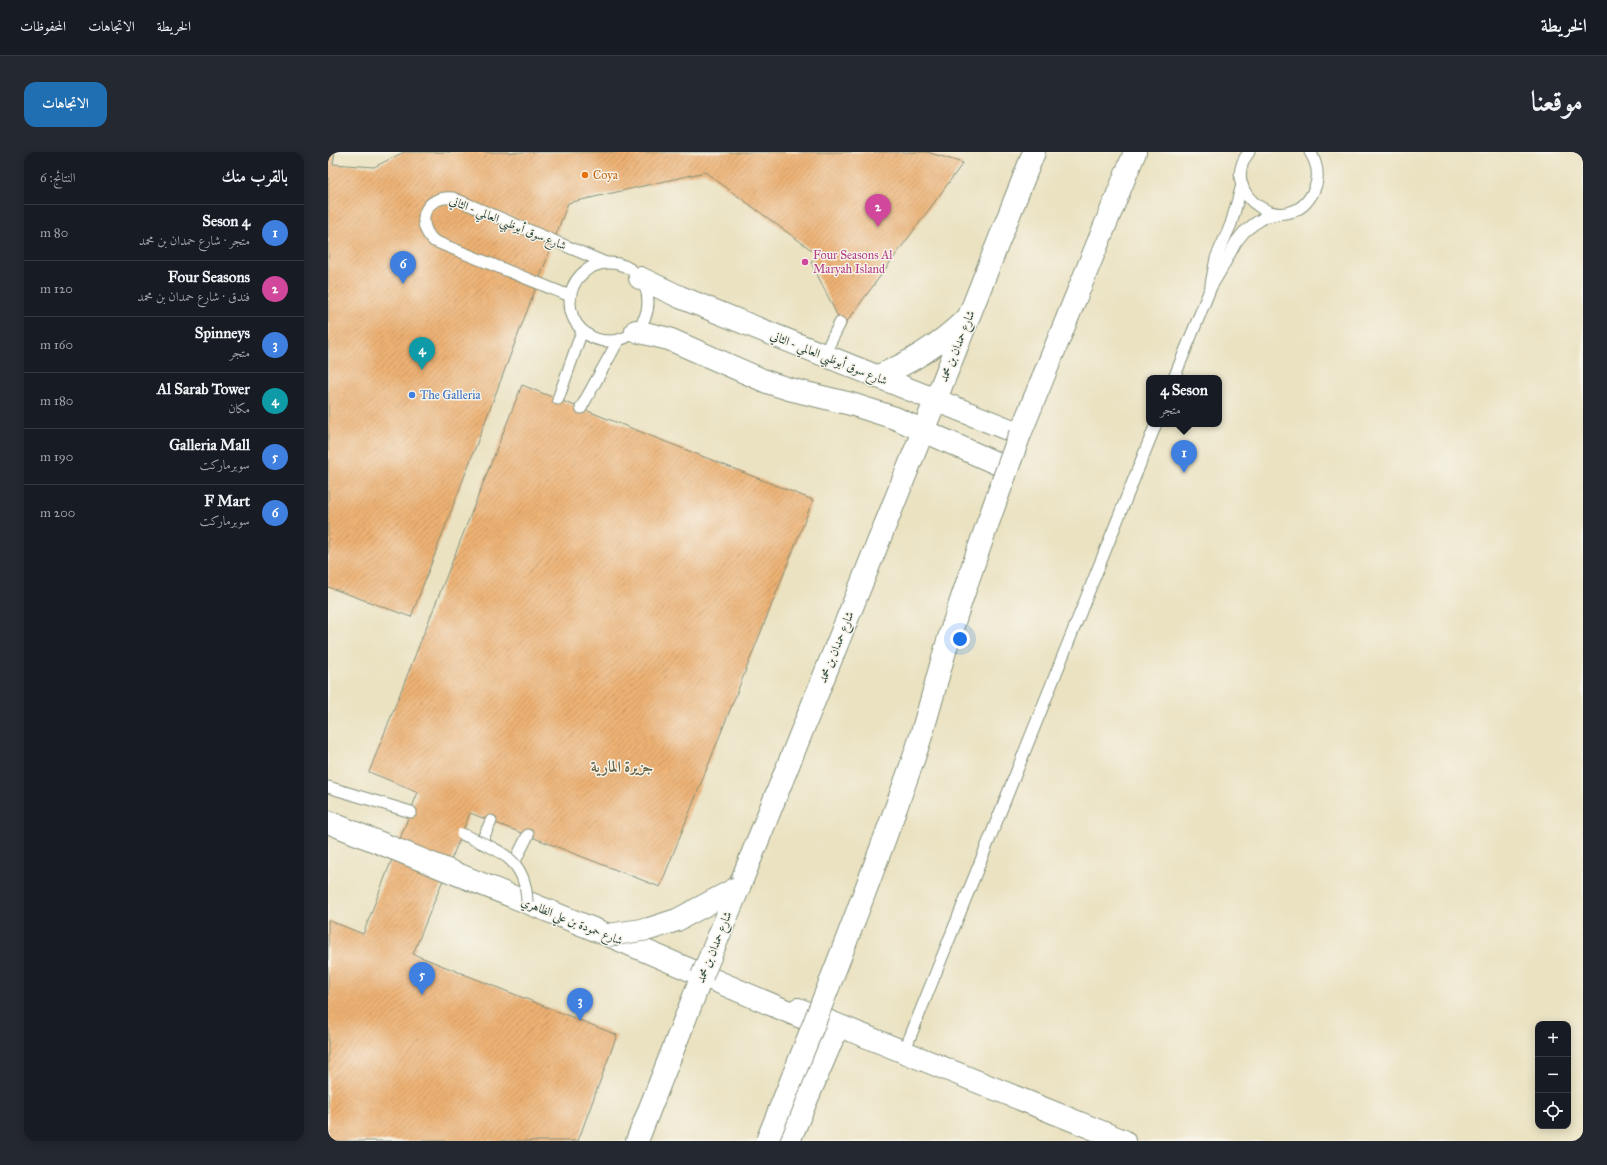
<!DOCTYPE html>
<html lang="ar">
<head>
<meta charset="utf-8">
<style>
  :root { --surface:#171b24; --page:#242831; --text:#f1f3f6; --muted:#9ea1a6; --line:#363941; --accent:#1f6fb2 }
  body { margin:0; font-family:"IM FELL Great Primer",Amiri,serif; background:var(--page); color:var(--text); direction:rtl }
  .controls { position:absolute; right:12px; bottom:12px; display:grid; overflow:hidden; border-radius:8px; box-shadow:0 2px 10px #0003 }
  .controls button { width:36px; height:36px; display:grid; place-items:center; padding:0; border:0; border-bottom:1px solid var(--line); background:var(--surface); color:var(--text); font:20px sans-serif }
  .you { position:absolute; left:632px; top:487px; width:14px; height:14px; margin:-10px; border:3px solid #fff; border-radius:50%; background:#1a73e8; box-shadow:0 0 0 6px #1a73e833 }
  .badge { display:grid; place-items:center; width:26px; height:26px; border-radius:50%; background:var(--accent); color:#fff; font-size:13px; font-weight:700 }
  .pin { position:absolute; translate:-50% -33px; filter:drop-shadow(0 1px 2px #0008) }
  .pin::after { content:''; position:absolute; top:21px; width:14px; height:12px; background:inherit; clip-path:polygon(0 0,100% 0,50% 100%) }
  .popup { position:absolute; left:818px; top:223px; width:76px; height:52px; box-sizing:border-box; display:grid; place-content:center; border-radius:8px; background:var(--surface); filter:drop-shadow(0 1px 3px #0005); font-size:13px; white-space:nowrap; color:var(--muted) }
  .popup b { font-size:15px; color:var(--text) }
  .popup::after { content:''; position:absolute; left:50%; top:100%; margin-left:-8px; border:8px solid transparent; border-top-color:var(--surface) }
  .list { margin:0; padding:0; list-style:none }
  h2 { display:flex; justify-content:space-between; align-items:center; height:52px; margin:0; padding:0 16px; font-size:17px }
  h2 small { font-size:13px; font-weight:400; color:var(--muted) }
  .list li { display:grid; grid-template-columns:26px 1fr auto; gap:12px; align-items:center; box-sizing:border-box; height:56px; padding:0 16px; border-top:1px solid var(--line) }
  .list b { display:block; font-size:15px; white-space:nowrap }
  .list p { margin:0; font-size:13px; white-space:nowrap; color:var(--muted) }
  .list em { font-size:13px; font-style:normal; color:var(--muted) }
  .icon { flex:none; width:22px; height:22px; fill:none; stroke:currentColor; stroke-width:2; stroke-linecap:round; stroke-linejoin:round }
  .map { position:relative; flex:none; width:1255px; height:989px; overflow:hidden; direction:ltr; border-radius:12px }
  header { display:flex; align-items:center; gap:24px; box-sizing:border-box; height:56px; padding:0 20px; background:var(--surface); border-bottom:1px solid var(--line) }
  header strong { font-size:19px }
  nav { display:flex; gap:22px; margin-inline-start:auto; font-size:14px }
  .intro { display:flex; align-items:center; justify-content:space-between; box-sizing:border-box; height:96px; padding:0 24px }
  h1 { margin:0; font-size:28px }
  .button { padding:10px 18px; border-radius:12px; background:var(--accent); color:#fff; font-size:14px; font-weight:700 }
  main { display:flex; gap:24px; padding:0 24px }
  aside { flex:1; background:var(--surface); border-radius:12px; box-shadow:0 2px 10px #0003 }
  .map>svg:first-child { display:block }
  .building { fill:url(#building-hatch) }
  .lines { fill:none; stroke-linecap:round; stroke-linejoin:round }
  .service-casing { stroke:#84907a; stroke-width:13 }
  .minor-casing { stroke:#84907a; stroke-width:24 }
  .secondary-casing { stroke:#84907a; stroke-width:24 }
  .service { stroke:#fff; stroke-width:11 }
  .minor { stroke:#fff; stroke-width:22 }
  .secondary { stroke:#fff; stroke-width:22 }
  .service-bridge-casing { stroke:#84907a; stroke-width:13; stroke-linecap:butt }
  .secondary-bridge-casing { stroke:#84907a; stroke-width:24; stroke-linecap:butt }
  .service-bridge { stroke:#fff; stroke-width:11 }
  .secondary-bridge { stroke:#fff; stroke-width:22 }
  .food-dot { fill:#e8710a; stroke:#f7f3e8; stroke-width:1.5 }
  .hotel-dot { fill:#d1479c; stroke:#f7f3e8; stroke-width:1.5 }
  .shop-dot { fill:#3f7fe0; stroke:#f7f3e8; stroke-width:1.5 }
  .labels { text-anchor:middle; stroke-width:3; stroke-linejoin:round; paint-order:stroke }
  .food-label { font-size:12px; fill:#c56008; stroke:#f7f3e8; text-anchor:start }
  .street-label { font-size:12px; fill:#1f3d34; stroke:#f7f3e8 }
  .hotel-label { font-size:12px; fill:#b23c85; stroke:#f7f3e8; text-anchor:start }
  .shop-label { font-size:12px; fill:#366cbe; stroke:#f7f3e8; text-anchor:start }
  .district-label { font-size:16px; font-weight:bold; fill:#67664a; stroke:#f7f3e8 }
</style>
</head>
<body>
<header>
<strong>الخريطة</strong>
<nav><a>الخريطة</a><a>الاتجاهات</a><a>المحفوظات</a></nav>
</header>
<div class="intro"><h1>موقعنا</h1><a class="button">الاتجاهات</a></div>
<main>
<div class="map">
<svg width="1255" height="989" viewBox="0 0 1255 989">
  <defs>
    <pattern id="building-hatch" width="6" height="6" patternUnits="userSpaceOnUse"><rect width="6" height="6" fill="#edb173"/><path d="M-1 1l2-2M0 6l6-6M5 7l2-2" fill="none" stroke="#bf915f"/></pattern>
  </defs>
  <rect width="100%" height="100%" fill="#f7f3e8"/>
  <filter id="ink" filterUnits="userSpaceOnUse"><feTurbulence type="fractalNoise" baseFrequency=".025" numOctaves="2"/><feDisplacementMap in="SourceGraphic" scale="8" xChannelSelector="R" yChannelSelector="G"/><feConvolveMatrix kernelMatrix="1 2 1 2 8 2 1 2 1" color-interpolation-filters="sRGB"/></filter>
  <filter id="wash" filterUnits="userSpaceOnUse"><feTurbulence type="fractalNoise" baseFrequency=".012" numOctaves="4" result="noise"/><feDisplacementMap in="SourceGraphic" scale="16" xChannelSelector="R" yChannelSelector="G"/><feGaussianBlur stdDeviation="0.9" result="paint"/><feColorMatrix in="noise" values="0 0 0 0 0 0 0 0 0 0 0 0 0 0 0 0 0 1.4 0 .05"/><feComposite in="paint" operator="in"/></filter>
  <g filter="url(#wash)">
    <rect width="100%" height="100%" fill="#eae2c1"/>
    <g id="blocks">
      <!-- building -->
      <g class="building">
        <polygon points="0,0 7,0 5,12 46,15 76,0 599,0 635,11 515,175 483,110 489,102 377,20 240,51 83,465 0,435"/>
        <polygon points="194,233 485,348 332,735 142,661 85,802 289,883 250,989 0,989 0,768 35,782 90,640 41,620"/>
      </g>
    </g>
  </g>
  <g filter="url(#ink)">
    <use href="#blocks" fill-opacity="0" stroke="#84907a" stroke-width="1"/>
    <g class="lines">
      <!-- service casing -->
      <g class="service-casing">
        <g id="service">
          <path d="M921,0C887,43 962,91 986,38C992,25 989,11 982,0"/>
          <circle cx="281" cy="150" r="39"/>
          <polyline points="883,132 888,106 903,72 914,33"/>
          <path d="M242,144L106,89C86,70 97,43 125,46L278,111"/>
          <polyline points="496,203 512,171"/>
          <polyline points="846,226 883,135 893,118 908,90 916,80 926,72 937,65 949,62"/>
          <polyline points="230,247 254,179"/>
          <polyline points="253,256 290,189"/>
          <polyline points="0,635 83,660"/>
          <polyline points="153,691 163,669"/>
          <polyline points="186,711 200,683"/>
          <polyline points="576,900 828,272"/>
        </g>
      </g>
      <!-- minor casing -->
      <g class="minor-casing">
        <g id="minor">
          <polyline points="312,126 352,145 692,282"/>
          <polyline points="308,179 341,187 439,230 461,237 523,252 567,266 679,316"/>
          <polyline points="470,857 796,989"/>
          <polyline points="461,989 510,874"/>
        </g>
      </g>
      <!-- secondary casing -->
      <g class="secondary-casing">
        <g id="secondary">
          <path d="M548,225C582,211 610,194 636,169"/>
          <polyline points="692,282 807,0"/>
          <polyline points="0,670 280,783 487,871"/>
          <polyline points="411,735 616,227 706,0"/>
          <polyline points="309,989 374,824"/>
        </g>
      </g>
      <!-- service -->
      <use href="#service" class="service"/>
      <!-- minor -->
      <use href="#minor" class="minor"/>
      <!-- secondary -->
      <use href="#secondary" class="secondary"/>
      <!-- service-bridge casing -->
      <g class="service-bridge-casing">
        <path id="service-bridge" d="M134,682C169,698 198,705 199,750"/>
      </g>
      <!-- secondary-bridge casing -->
      <g class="secondary-bridge-casing">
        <g id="secondary-bridge">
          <polyline points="280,783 321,777 349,768 411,735"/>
          <polyline points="374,824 411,735"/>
          <path d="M439,989C490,863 540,736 585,608C599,569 608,528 620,489C642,419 667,350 692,282"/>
        </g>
      </g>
      <!-- service-bridge -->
      <use href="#service-bridge" class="service-bridge"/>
      <!-- secondary-bridge -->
      <use href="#secondary-bridge" class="secondary-bridge"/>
    </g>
  </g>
  <!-- markers -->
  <circle class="food-dot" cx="257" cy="23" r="4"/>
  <circle class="hotel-dot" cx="477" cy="110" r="4"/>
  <circle class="shop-dot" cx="84" cy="243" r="4"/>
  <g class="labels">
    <!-- food labels -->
    <g class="food-label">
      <text x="265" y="27">Coya</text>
    </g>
    <!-- street labels -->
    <g class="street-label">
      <text transform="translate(180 71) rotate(22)" y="4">شارع سوق أبوظبي العالمي - الثاني</text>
      <text transform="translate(629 194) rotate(-68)" y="4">شارع حمدان بن محمد</text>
      <text transform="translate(501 206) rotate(22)" y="4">شارع سوق أبوظبي العالمي - الثاني</text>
      <text transform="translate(508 495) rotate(-68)" y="4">شارع حمدان بن محمد</text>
      <text transform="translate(244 769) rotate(22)" y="4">شارع حمودة بن علي الظاهري</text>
      <text transform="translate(386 795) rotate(-68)" y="4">شارع حمدان بن محمد</text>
    </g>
    <!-- hotel labels -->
    <g class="hotel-label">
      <text x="485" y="107">Four Seasons Al<tspan x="485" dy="14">Maryah Island</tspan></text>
    </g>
    <!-- shop labels -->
    <g class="shop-label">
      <text x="92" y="247">The Galleria</text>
    </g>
    <!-- district labels -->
    <g class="district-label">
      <text x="294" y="620">جزيرة المارية</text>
    </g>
  </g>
</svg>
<div class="controls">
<button>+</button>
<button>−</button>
<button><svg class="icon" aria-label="locate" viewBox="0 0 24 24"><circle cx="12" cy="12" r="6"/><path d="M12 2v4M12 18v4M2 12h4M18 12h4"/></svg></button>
</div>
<div class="you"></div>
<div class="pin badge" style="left:856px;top:321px;background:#3f7fe0">1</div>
<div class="popup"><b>4 Seson</b>متجر</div>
<div class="pin badge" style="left:550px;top:75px;background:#d1479c">2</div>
<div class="pin badge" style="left:252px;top:869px;background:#3f7fe0">3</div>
<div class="pin badge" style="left:94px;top:218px;background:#0f9aa8">4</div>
<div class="pin badge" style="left:94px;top:843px;background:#3f7fe0">5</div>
<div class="pin badge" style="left:75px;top:132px;background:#3f7fe0">6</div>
</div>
<aside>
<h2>بالقرب منك<small>النتائج: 6</small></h2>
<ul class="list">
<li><span class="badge" style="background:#3f7fe0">1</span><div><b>4 Seson</b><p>متجر · شارع حمدان بن محمد</p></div><em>80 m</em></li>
<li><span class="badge" style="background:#d1479c">2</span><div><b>Four Seasons</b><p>فندق · شارع حمدان بن محمد</p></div><em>120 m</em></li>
<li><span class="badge" style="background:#3f7fe0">3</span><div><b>Spinneys</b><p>متجر</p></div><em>160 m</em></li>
<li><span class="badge" style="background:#0f9aa8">4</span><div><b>Al Sarab Tower</b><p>مكان</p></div><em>180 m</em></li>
<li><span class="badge" style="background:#3f7fe0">5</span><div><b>Galleria Mall</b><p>سوبرماركت</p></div><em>190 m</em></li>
<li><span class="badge" style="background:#3f7fe0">6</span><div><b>F Mart</b><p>سوبرماركت</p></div><em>200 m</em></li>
</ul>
</aside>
</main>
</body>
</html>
